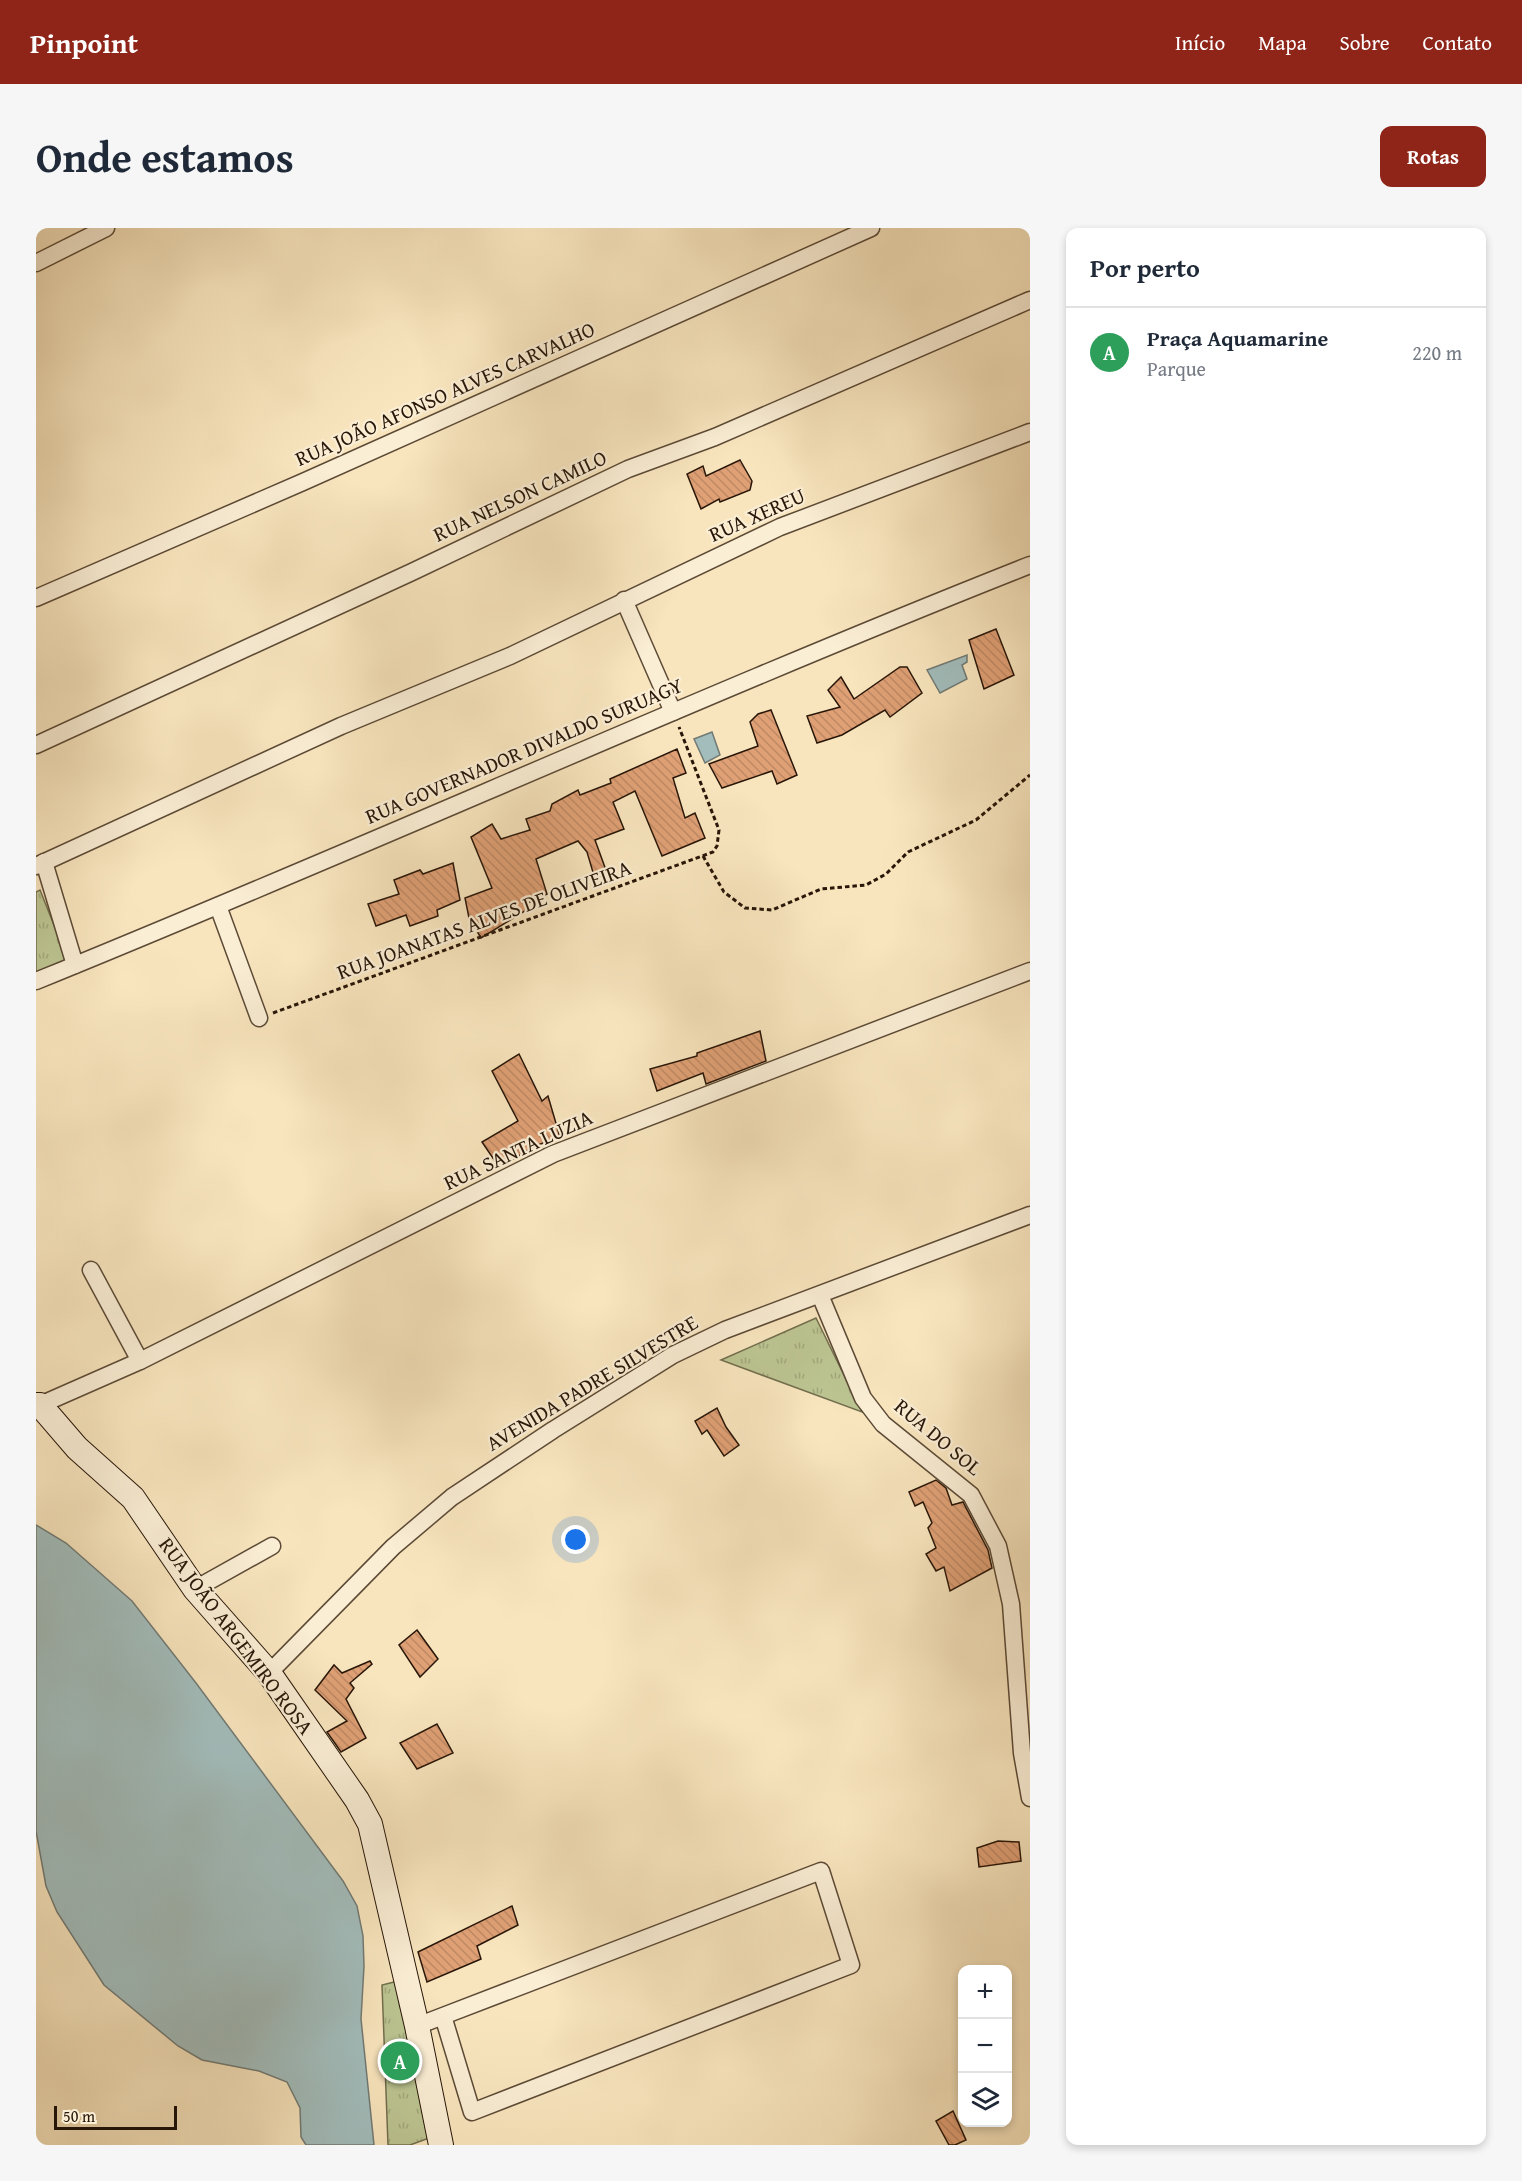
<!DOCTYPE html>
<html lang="pt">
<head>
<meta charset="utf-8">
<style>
  :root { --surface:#fff; --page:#f6f6f7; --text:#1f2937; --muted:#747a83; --line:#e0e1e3; --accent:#8f2418 }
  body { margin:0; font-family:"Gentium Book Plus",serif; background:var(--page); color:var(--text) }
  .controls { position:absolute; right:18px; bottom:18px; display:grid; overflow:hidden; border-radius:12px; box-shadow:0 3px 9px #0003 }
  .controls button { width:54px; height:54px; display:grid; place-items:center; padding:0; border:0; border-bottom:2px solid var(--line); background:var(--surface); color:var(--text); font:30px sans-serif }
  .scale { position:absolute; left:18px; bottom:15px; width:123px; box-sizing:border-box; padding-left:6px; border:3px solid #281608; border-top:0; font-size:16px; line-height:21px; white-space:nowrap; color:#281608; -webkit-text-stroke:4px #faeed5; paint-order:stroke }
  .you { position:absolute; left:540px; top:1312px; width:21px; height:21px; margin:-15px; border:4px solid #fff; border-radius:50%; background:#1a73e8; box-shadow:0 0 0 9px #1a73e833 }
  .badge { display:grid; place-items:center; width:39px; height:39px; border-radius:50%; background:var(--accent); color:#fff; font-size:20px; font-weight:700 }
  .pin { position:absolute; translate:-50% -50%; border:3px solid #fff; box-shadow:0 2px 6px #0006 }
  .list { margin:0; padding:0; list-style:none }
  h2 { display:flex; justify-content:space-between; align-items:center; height:78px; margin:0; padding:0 24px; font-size:26px }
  h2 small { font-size:20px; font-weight:400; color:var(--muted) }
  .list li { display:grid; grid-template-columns:39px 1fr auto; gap:18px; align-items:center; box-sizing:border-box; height:90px; padding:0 24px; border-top:2px solid var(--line) }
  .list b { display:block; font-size:22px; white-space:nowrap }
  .list p { margin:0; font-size:20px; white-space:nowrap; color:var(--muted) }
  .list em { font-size:20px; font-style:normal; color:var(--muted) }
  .icon { flex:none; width:33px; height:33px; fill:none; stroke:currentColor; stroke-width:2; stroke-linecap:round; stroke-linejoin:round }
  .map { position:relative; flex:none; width:994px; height:1917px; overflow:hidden; border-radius:12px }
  header { display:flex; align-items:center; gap:36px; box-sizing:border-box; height:84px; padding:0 30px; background:var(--accent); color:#fff }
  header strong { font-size:28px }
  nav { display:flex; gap:33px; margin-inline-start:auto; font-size:21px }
  .intro { display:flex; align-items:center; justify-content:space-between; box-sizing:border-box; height:144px; padding:0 36px }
  h1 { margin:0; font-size:42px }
  .button { padding:15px 27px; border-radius:12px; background:var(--accent); color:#fff; font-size:21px; font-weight:700 }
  main { display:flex; gap:36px; padding:0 36px }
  aside { flex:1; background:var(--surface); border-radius:12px; box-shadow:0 3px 9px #0003 }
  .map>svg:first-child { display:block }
  .grass { fill:url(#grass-tufts); stroke:#726e4d; stroke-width:1.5 }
  .water { fill:#a2bdbc; stroke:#717a74; stroke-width:1.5 }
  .building { fill:url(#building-back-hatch); stroke:#281608; stroke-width:1.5 }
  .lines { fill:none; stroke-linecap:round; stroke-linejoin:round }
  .street-casing { stroke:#5c4a36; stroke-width:19 }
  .secondary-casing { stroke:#281608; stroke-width:26 }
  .path { stroke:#281608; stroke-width:3; stroke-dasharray:4.5 3; stroke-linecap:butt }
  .street { stroke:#faeed5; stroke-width:16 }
  .secondary { stroke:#faeed5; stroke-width:24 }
  .labels { text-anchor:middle; stroke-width:4.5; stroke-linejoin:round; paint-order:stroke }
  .street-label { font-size:21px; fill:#281608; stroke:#faeed5 }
</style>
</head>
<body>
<header>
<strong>Pinpoint</strong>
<nav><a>Início</a><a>Mapa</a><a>Sobre</a><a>Contato</a></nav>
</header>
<div class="intro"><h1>Onde estamos</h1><a class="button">Rotas</a></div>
<main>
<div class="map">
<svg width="994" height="1917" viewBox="0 0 994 1917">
  <defs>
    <pattern id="grass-tufts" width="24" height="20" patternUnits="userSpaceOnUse" patternTransform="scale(1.5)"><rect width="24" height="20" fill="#bcc592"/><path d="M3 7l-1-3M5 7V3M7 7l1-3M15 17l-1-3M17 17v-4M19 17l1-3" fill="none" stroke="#a2a87c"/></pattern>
    <pattern id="building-back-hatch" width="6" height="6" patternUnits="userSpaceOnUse" patternTransform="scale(1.5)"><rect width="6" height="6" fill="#dfa075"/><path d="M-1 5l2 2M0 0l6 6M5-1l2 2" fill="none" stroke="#bf8964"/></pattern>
  </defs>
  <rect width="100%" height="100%" fill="#f8e5be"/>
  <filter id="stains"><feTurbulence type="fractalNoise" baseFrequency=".00333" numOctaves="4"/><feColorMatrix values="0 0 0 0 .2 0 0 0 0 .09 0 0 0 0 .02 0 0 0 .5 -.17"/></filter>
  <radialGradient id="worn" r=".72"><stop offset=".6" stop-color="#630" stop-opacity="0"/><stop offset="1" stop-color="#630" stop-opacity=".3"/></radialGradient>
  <!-- grass -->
  <g class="grass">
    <polygon points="4,662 34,737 0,751 0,664"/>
    <polygon points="780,1090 826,1184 685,1132"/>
    <polygon points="362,1753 396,1909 374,1917 352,1917 346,1757"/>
  </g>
  <!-- water -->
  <g class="water">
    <polygon points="931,427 931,434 926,437 931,451 904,465 891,442"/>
    <polygon points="676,504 684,527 669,535 658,511"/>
    <polygon points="0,1297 30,1315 96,1373 160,1455 307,1653 321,1678 327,1708 328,1738 325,1791 338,1917 270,1917 265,1909 264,1880 251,1854 223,1843 166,1832 142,1818 68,1757 21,1684 10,1658 0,1603"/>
  </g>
  <!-- building -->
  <g class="building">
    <polygon points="704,232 716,253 714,262 684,274 683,271 665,281 651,246 667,238 670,248"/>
    <polygon points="960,401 978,447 948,461 933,412"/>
    <polygon points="864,439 871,439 886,465 854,489 849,482 806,507 781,515 771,488 804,479 792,462 805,449 818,471"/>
    <polygon points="735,482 761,547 741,556 736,543 686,560 673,536 722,518 714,494 722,486"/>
    <polygon points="641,521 650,545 637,550 649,590 659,585 669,610 626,628 599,563 577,574 588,601 559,612 571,645 559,651 551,624 542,613 500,631 511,666 490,676 492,681 445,710 433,690 429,670 456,660 435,609 456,596 465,611 494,602 490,591 514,583 516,576 542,562 544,567 575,555 574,551"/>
    <polygon points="417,635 424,672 401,682 402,688 374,698 370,687 340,698 332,676 363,666 358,652 384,642 387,646"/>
    <polygon points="724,803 730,833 670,856 667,845 621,863 614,841 661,828 661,825"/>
    <polygon points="483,826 506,873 512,868 524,909 502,917 463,939 446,914 482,893 456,843"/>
    <polygon points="681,1180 690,1199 703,1217 688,1228 671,1202 666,1206 659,1193"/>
    <polygon points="900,1252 910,1260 916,1277 927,1274 952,1322 956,1340 914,1363 908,1339 900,1343 890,1326 900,1320 892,1300 896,1295 887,1274 879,1278 873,1264"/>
    <polygon points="381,1402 402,1431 384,1449 363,1417"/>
    <polygon points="334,1433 336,1436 314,1455 318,1460 310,1471 330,1510 305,1524 291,1504 311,1493 279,1462 298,1437 306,1445"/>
    <polygon points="401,1496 417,1525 381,1541 364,1515"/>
    <polygon points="962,1613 983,1614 985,1633 943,1639 941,1620"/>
    <polygon points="476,1678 482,1697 441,1718 445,1731 391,1754 382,1724"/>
    <polygon points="917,1883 930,1912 919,1917 913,1917 900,1893"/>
  </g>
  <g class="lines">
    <!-- street casing -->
    <g class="street-casing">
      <g id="street">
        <polyline points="0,35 70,0"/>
        <polyline points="0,370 267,254 835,0"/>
        <polyline points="588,372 637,484"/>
        <polyline points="0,517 376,344 592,241 679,209 994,72"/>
        <polyline points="8,634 39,737"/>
        <polyline points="0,638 305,498 474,428 744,299 994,204"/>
        <polyline points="182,678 223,790"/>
        <path d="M0,753C333,618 660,469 994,337"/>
        <polyline points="55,1042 104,1133"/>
        <polyline points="784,1067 827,1170 847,1196 935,1267 962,1318 975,1376 986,1525 994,1570"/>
        <polyline points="4,1177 104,1133 517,926 994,743"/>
        <polyline points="159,1361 236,1318"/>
        <polyline points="233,1445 357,1319 416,1269 517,1202 637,1127 689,1102 994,987"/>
        <polyline points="381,1798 407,1788 785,1643 815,1737 436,1884 407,1788"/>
      </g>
    </g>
    <!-- secondary casing -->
    <g class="secondary-casing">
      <polyline id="secondary" points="0,1177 4,1177 41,1220 97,1270 159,1361 233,1445 321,1572 334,1596 381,1798 405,1917"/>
    </g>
    <!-- path -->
    <g class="path">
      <polyline points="667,628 688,664 709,680 736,682 785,661 830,657 850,646 872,624 940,592 994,547"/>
      <polyline points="237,785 677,624 681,618 683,602 643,499"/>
    </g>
    <!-- street -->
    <use href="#street" class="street"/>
    <!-- secondary -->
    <use href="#secondary" class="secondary"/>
  </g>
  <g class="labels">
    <!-- street labels -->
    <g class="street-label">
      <text transform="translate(409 166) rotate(-24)" y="7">RUA JOÃO AFONSO ALVES CARVALHO</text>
      <text transform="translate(484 268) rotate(-25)" y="7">RUA NELSON CAMILO</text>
      <text transform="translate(721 287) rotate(-24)" y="7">RUA XEREU</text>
      <text transform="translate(488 523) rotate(-23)" y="7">RUA GOVERNADOR DIVALDO SURUAGY</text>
      <text transform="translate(448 692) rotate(-20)" y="7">RUA JOANATAS ALVES DE OLIVEIRA</text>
      <text transform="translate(482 922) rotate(-25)" y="7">RUA SANTA LUZIA</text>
      <text transform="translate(556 1155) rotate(-31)" y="7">AVENIDA PADRE SILVESTRE</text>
      <text transform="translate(902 1209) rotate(40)" y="7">RUA DO SOL</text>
      <text transform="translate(200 1408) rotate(53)" y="7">RUA JOÃO ARGEMIRO ROSA</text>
    </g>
  </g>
  <rect width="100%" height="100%" filter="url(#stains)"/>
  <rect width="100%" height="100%" fill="url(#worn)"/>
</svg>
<div class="controls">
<button>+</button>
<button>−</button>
<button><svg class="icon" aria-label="layers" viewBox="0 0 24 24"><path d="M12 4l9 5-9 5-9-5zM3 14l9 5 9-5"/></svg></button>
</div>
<div class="scale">50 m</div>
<div class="you"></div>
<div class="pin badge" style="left:364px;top:1833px;background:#2e9e5b">A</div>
</div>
<aside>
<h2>Por perto<small></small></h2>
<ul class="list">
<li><span class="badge" style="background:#2e9e5b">A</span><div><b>Praça Aquamarine</b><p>Parque</p></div><em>220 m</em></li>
</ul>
</aside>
</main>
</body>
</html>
